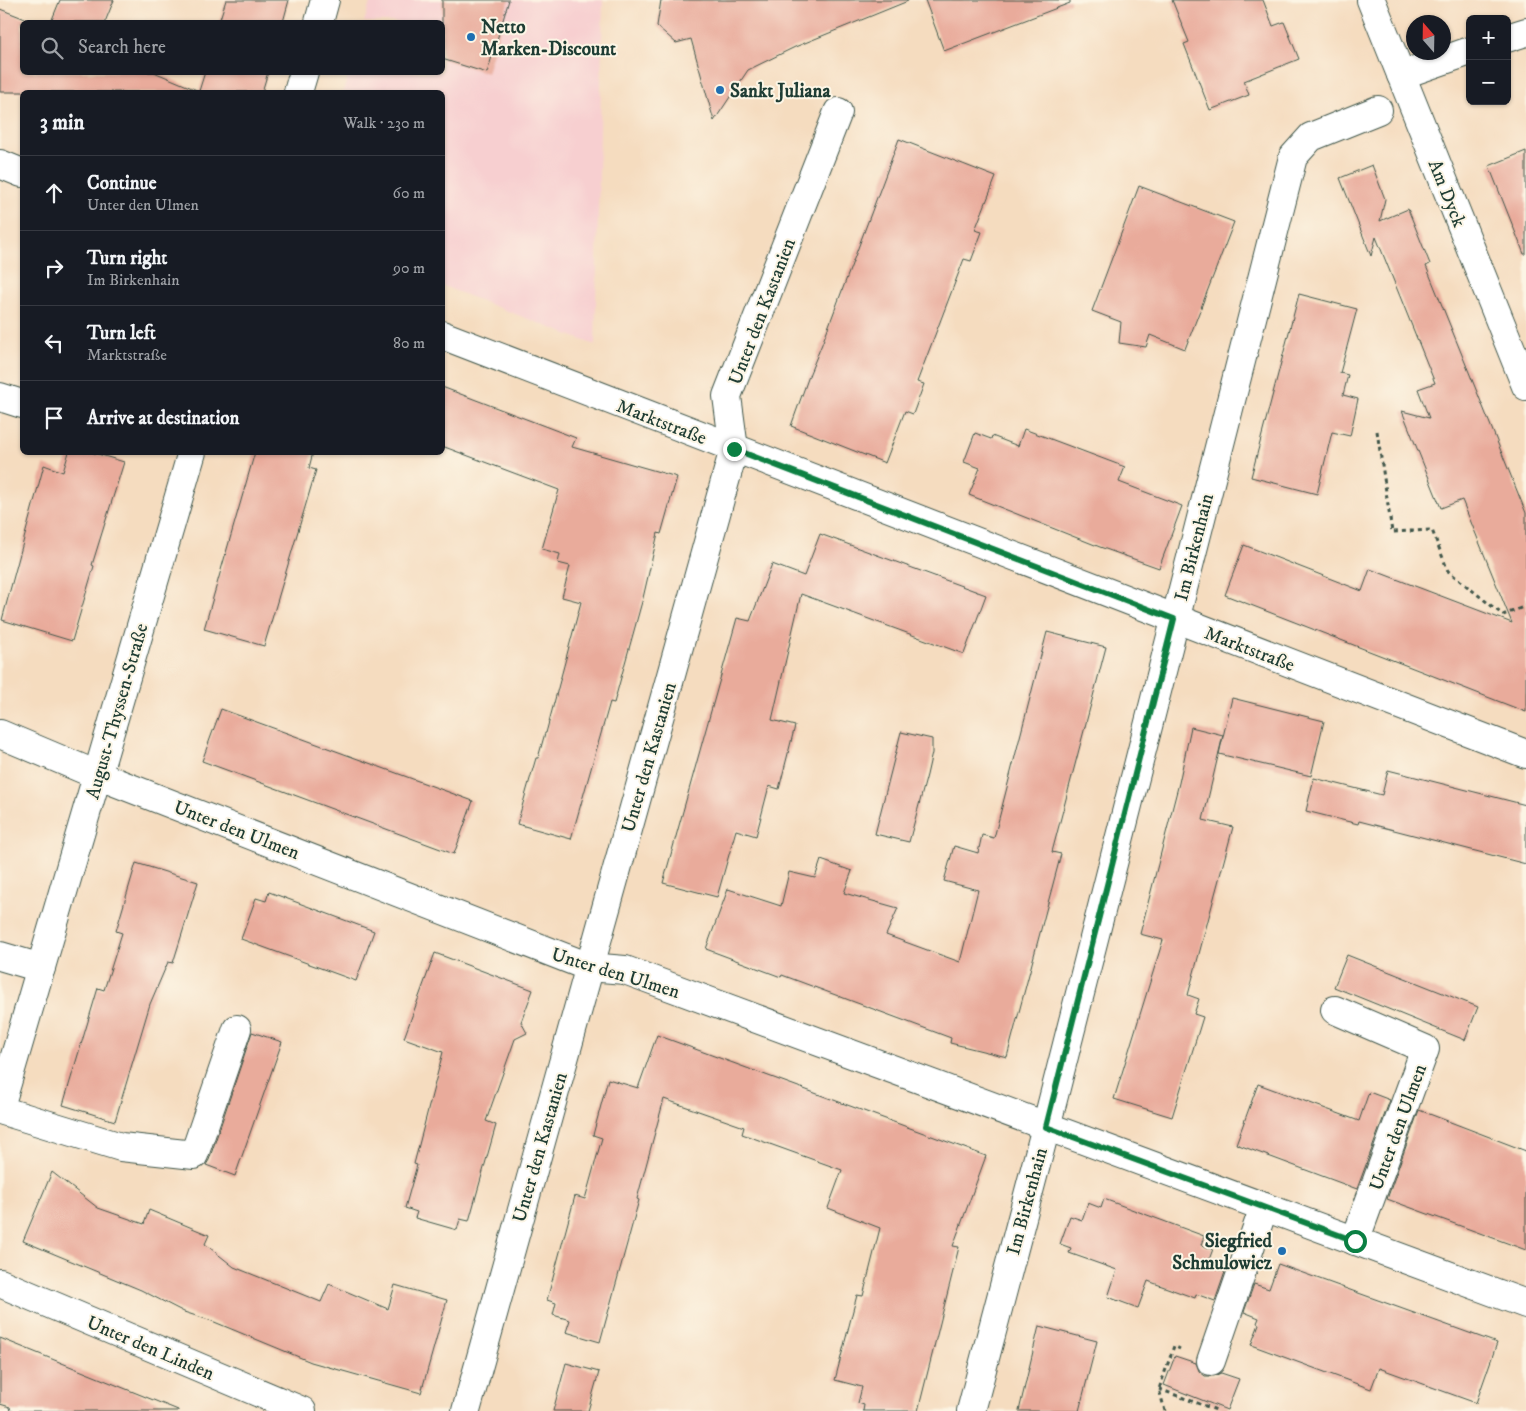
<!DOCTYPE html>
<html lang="en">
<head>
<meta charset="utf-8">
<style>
  :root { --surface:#171b24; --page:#242831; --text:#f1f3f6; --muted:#9ea1a6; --line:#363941 }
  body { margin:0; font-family:"IM FELL DW Pica",serif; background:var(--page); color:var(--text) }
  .controls { position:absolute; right:15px; top:15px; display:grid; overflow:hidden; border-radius:8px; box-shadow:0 1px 4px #0004 }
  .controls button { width:45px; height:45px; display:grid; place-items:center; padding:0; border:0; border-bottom:1px solid var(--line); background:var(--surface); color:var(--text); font:25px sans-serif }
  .compass { position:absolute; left:1406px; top:15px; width:45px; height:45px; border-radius:50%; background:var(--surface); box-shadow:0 1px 4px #0004; rotate:340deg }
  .stop { position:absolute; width:15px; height:15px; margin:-11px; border:4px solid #0b8043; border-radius:50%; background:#fff }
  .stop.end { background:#0b8043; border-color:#fff; box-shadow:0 1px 5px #0008 }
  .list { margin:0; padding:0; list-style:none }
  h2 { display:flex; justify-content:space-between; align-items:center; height:65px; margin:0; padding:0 20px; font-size:21px }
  h2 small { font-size:16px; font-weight:400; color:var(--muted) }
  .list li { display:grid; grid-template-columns:32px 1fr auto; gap:15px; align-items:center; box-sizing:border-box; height:75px; padding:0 20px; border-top:1px solid var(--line) }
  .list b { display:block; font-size:19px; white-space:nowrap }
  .list p { margin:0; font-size:16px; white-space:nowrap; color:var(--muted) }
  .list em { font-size:16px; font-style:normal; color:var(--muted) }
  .icon { flex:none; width:28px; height:28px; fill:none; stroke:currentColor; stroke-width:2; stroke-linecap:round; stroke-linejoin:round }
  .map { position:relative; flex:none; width:1526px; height:1411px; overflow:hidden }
  .search { position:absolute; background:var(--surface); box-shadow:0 1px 4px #0004; left:20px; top:20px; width:425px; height:55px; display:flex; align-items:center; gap:12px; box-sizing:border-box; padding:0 18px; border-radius:8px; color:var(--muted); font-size:19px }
  .panel { position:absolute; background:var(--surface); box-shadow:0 1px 4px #0004; left:20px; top:90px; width:425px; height:365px; border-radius:8px }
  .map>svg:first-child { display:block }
  .built { fill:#f7cfd0 }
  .building { fill:#e9ab9b }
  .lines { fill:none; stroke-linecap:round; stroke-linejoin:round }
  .minor-casing { stroke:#3f5549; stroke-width:30 }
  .major-casing { stroke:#3f5549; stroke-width:30 }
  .path { stroke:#3f5549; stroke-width:3; stroke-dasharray:4 4; stroke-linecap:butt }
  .minor { stroke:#fff; stroke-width:28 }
  .major { stroke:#fff; stroke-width:28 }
  .route { stroke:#0b8043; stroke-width:6 }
  .poi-dot { fill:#1f6fb2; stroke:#fcf5e5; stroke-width:2 }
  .labels { text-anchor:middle; stroke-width:4; stroke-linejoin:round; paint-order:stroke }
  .poi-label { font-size:19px; font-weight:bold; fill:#1f3d34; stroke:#fcf5e5; text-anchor:start }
  .street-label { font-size:19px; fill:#1f3d34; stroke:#fcf5e5 }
</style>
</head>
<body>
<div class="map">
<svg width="1526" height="1411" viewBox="0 0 1526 1411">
  <rect width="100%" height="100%" fill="#fcf5e5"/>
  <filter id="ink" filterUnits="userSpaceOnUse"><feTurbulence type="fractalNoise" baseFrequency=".02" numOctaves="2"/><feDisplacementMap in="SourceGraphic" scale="10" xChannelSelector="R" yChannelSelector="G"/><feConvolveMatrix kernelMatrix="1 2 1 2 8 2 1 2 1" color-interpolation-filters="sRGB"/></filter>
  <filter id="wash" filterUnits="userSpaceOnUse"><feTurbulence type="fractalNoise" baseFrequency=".0096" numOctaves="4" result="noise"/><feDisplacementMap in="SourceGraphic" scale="20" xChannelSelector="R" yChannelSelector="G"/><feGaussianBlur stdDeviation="1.12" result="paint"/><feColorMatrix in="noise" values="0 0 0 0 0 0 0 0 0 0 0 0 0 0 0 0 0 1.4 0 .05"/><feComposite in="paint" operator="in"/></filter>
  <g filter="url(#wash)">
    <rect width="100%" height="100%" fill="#f5dcbf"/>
    <!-- built -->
    <polygon class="built" points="371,0 603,0 595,345 443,286 442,92 343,92 349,73 442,72 442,22 364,22"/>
    <g id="blocks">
      <!-- building -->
      <g class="building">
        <polygon points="60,0 114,0 105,22 51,22"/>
        <polygon points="226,0 289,0 283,22 219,22"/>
        <polygon points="442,0 509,0 487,73 442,59"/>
        <polygon points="661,0 908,0 908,1 795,47 748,70 714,121 691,39 676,43 657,26"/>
        <polygon points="925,0 1070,0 1070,3 944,51"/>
        <polygon points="1172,0 1263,0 1273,26 1284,22 1299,59 1244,81 1249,95 1210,110 1184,44 1189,42"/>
        <polygon points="0,9 33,22 22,22 22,72 154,72 199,91 205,72 268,72 262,92 0,92"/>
        <polygon points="899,139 996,177 975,230 982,232 971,261 964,259 917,382 924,384 913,414 905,411 885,463 791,426 810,373 822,344"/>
        <polygon points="1526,151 1526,254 1524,254 1489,166"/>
        <polygon points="1372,165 1385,199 1380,221 1408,209 1430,264 1426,266 1526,513 1526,712 1225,595 1244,545 1362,591 1370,569 1512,623 1462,500 1441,508 1402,411 1429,418 1418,389 1435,383 1376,237 1371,256 1340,178"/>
        <polygon points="1139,186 1234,222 1185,349 1150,335 1146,347 1119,343 1121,322 1092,311"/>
        <polygon points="1299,294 1357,309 1340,373 1348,375 1343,395 1358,399 1350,436 1332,432 1317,494 1251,477"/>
        <polygon points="442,387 576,438 572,447 677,477 661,534 658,533 643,598 614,703 610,702 571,839 517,824 536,758 538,758 545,733 546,733 581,602 562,597 570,566 558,563 560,554 542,549 559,490 442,446"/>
        <polygon points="1024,429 1125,467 1119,482 1182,506 1159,568 1100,547 969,495 980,468 964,462 975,433 991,439 992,436 1018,446"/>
        <polygon points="69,452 91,452 124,462 92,565 94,566 72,641 2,620 44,465 63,472"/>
        <polygon points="255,452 313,452 309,468 316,470 264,646 204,629"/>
        <polygon points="820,534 986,595 964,654 801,594 772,720 795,726 779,789 769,786 756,836 736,830 717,897 663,883 737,618 750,621 772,564 804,576"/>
        <polygon points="1047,632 1106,647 1052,852 1061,854 1007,1057 950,1043 951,1038 782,975 781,977 706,949 728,889 781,906 789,872 815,878 821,860 852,871 844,893 898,908 886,935 960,962 978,890 944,881 954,846 978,853 982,835 994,838"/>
        <polygon points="1232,698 1324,721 1311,776 1219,754"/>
        <polygon points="221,709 473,801 454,854 202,761"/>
        <polygon points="1191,727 1223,735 1203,820 1233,827 1188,995 1199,999 1194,1014 1203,1017 1172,1117 1114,1099 1163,940 1140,934 1179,783"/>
        <polygon points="901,732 932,739 932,753 927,775 909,842 875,834"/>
        <polygon points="1388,770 1526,805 1526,864 1359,821 1358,824 1306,811 1314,778 1382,795"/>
        <polygon points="136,863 198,882 173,963 168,962 150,1004 115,1121 63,1105 98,988 104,990 122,933 116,931"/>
        <polygon points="269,892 374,931 356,981 241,939 256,898 266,901"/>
        <polygon points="435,953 533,990 521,1022 527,1033 515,1039 486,1121 496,1125 469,1221 460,1219 457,1230 415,1218 417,1212 405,1208 417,1165 414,1164 443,1052 404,1038"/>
        <polygon points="1347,955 1478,1007 1465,1040 1334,987"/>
        <polygon points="252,1032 282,1042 235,1176 206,1165 209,1160"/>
        <polygon points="657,1035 986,1156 953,1246 959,1247 918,1411 863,1411 864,1405 858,1403 862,1387 835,1380 857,1295 863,1296 880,1228 828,1208 842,1170 742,1134 744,1127 664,1099 637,1199 639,1200 600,1342 566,1332 570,1320 553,1315 556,1303 547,1300 575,1196 585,1199 602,1138 593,1135 608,1079 638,1088"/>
        <polygon points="1258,1084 1359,1121 1369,1092 1390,1100 1357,1189 1236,1144"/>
        <polygon points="1419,1110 1526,1151 1526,1250 1387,1199"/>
        <polygon points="52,1172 98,1208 144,1224 149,1210 209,1235 205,1244 234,1267 321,1302 329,1284 388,1309 395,1285 447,1300 421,1393 311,1362 212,1321 184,1312 141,1290 23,1241"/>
        <polygon points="1104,1199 1204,1236 1201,1245 1213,1249 1207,1265 1225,1272 1215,1301 1196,1294 1195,1298 1148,1281 1138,1308 1108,1297 1117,1270 1069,1253 1071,1248 1060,1244 1070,1216 1082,1220 1088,1203 1101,1208"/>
        <polygon points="1278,1264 1497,1343 1476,1403 1379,1368 1371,1389 1251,1345 1259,1324 1257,1323 1259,1318 1244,1312 1254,1284 1269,1289"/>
        <polygon points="1039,1326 1097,1341 1079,1411 1019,1411"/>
        <polygon points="0,1338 178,1410 178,1411 11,1411 10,1407 0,1404"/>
        <polygon points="1175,1356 1196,1363 1199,1371 1205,1376 1214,1376 1221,1373 1239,1379 1227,1410 1164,1385"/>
        <polygon points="566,1363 599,1372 588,1411 553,1411"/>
      </g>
    </g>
  </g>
  <g filter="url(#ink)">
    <use href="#blocks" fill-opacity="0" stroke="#3f5549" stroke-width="1"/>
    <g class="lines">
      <!-- minor casing -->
      <g class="minor-casing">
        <g id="minor">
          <polyline points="319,22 325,0"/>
          <polyline points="1507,38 1526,32"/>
          <polyline points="1401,75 1470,51"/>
          <polyline points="298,92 304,72"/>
          <polyline points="0,164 22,173"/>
          <polyline points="442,335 1526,754"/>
          <polyline points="0,397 22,404"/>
          <polyline points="0,734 97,775 589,967 625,970 1526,1304"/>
          <polyline points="0,956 41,968"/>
          <polyline points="1335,1010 1425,1049 1355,1241"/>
          <polyline points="0,1107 192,452"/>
          <polyline points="0,1110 121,1147 194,1155 237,1029"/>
          <polyline points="0,1283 302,1411"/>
          <polyline points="1211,1361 1264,1207"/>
          <polyline points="466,1411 734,449 727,396 838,112"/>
          <polyline points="971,1411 1046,1127 1293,157 1311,137 1378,110"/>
        </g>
      </g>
      <!-- major casing -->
      <g class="major-casing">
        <polyline id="major" points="1371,0 1526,386"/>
      </g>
      <!-- path -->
      <g class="path">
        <polyline points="1377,431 1392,532 1432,530 1448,571 1503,615 1526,606"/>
        <polyline points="1159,1389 1219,1411"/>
        <polyline points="1165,1411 1159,1389 1174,1346 1180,1349"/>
      </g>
      <!-- minor -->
      <use href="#minor" class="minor"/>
      <!-- major -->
      <use href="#major" class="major"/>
    </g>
  </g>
  <g class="lines" filter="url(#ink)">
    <!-- route -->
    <polyline class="route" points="734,449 1174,619 1046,1127 1355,1241"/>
  </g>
  <!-- markers -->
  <g class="poi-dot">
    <circle cx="471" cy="37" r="5"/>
    <circle cx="720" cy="90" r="5"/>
    <circle cx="1282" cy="1251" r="5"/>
  </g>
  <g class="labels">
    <!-- poi labels -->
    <g class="poi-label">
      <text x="481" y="33">Netto<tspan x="481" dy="22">Marken-Discount</tspan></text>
      <text x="730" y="97">Sankt Juliana</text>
      <text x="1272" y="1247" text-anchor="end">Siegfried<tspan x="1272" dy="22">Schmulowicz</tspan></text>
    </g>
    <!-- street labels -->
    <g class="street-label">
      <text transform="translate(1448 193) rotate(68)" y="7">Am Dyck</text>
      <text transform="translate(761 311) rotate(-69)" y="7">Unter den Kastanien</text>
      <text transform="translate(662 421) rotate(21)" y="7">Marktstraße</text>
      <text transform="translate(1193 547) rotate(-76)" y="7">Im Birkenhain</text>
      <text transform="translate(1250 648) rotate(21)" y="7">Marktstraße</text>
      <text transform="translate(116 711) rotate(-74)" y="7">August-Thyssen-Straße</text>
      <text transform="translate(648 757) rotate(-74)" y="7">Unter den Kastanien</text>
      <text transform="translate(237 829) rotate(21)" y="7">Unter den Ulmen</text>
      <text transform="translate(616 972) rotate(17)" y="7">Unter den Ulmen</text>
      <text transform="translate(1397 1127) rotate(-70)" y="7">Unter den Ulmen</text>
      <text transform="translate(539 1147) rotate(-74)" y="7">Unter den Kastanien</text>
      <text transform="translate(1026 1201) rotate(-75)" y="7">Im Birkenhain</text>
      <text transform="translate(151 1347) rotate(23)" y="7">Unter den Linden</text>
    </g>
  </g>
</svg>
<div class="controls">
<button>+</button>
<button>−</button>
</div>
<svg class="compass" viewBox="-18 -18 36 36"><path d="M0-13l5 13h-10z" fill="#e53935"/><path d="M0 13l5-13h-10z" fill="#9ea1a6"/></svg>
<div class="stop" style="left:1355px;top:1241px"></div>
<div class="stop end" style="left:734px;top:449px"></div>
<div class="search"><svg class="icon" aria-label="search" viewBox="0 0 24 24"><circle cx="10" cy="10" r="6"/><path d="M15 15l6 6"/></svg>Search here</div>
<section class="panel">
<h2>3 min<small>Walk · 230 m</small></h2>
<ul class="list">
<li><svg class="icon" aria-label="ahead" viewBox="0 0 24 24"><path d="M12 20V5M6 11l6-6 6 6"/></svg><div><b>Continue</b><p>Unter den Ulmen</p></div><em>60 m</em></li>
<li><svg class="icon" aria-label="right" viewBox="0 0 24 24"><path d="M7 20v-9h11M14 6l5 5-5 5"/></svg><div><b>Turn right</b><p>Im Birkenhain</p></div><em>90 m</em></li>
<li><svg class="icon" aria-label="left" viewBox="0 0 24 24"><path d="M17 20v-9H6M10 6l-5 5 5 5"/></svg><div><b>Turn left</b><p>Marktstraße</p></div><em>80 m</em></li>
<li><svg class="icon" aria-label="arrive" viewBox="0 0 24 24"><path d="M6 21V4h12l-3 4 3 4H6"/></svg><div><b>Arrive at destination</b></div></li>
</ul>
</section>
</div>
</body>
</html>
